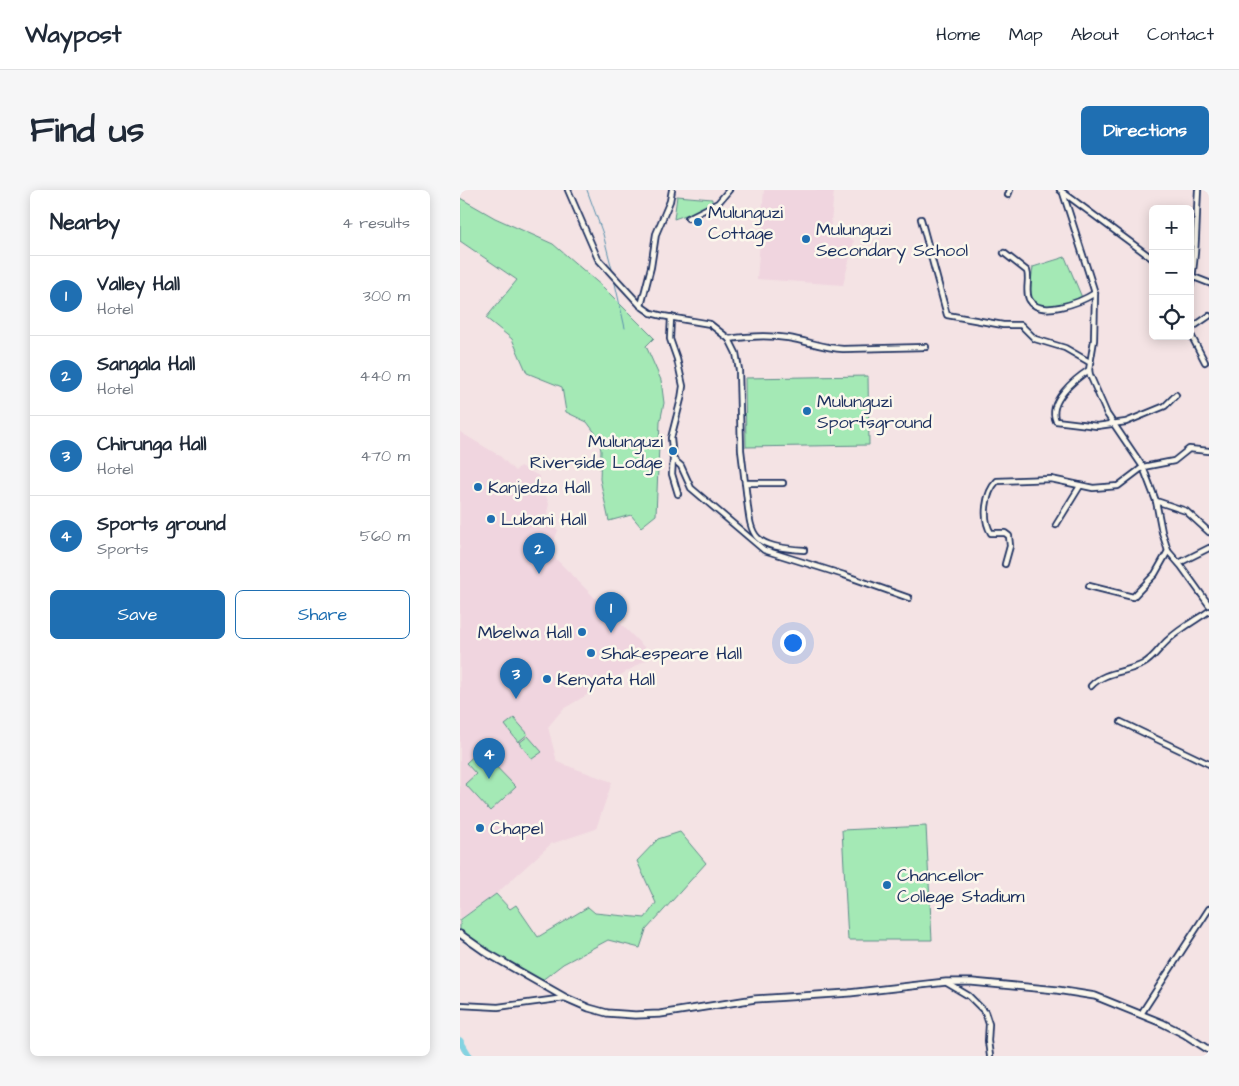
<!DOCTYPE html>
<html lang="en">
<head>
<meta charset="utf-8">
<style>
  :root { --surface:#fff; --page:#f6f6f7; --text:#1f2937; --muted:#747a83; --line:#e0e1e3; --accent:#1f6fb2 }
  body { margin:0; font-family:"Architects Daughter",sans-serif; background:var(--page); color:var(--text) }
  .controls { position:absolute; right:15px; top:15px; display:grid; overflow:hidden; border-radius:8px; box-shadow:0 2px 12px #0003 }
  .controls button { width:45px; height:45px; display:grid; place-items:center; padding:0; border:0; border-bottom:1px solid var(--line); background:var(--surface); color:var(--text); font:25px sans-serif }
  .you { position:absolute; left:332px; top:452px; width:18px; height:18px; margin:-12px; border:4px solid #fff; border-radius:50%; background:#1a73e8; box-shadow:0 0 0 8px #1a73e833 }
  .badge { display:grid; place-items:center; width:32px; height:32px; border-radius:50%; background:var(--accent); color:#fff; font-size:16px; font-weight:700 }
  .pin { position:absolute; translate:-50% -41px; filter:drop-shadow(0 1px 2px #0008) }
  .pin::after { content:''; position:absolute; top:26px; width:18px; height:15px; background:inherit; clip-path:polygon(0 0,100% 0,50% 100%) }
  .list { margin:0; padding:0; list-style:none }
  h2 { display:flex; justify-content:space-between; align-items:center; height:65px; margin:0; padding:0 20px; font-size:21px }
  h2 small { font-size:16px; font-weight:400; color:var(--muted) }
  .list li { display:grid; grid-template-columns:32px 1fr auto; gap:15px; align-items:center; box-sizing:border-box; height:80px; padding:0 20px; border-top:1px solid var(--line) }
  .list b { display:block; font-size:19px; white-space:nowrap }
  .list p { margin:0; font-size:16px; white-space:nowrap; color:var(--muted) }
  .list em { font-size:16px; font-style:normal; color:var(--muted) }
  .actions { display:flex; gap:10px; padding:15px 20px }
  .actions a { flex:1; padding:11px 0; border:1px solid var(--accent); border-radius:8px; text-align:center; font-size:18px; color:var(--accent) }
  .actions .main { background:var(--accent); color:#fff }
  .icon { flex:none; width:28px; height:28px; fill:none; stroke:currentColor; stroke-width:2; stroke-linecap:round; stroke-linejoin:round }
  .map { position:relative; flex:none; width:749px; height:866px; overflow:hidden; border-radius:8px }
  header { display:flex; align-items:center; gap:30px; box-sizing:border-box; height:70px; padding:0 25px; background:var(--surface); border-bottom:1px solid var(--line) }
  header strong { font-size:24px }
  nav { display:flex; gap:28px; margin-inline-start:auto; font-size:18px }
  .intro { display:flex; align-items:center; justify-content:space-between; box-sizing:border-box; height:120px; padding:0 30px }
  h1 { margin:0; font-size:35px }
  .button { padding:12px 22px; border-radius:8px; background:var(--accent); color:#fff; font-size:18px; font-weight:700 }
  main { display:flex; gap:30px; padding:0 30px }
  aside { flex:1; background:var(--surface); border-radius:8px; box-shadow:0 2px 12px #0003 }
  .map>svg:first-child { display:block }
  .built { fill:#f0d5df }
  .green { fill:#a4e9b5; stroke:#608c8a }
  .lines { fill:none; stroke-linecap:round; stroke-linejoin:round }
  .stream { stroke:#5a91ad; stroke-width:1 }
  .river { stroke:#84d3e1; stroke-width:7 }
  .minor-casing { stroke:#1b2f5e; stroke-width:8 }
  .tertiary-casing { stroke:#1b2f5e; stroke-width:9 }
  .minor { stroke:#fbf7ec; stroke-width:4.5 }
  .tertiary { stroke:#fbf7ec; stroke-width:5.5 }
  .poi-dot { fill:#1f6fb2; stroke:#fbf7ec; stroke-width:2 }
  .labels { text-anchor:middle; stroke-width:5; stroke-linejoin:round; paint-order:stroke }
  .poi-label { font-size:18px; fill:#1b2f5e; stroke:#fbf7ec; text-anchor:start }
</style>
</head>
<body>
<header>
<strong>Waypost</strong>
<nav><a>Home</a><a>Map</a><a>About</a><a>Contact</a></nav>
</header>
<div class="intro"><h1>Find us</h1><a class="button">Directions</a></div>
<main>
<aside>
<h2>Nearby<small>4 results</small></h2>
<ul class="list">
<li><span class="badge">1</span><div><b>Valley Hall</b><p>Hotel</p></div><em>300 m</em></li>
<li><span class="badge">2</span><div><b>Sangala Hall</b><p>Hotel</p></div><em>440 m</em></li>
<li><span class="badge">3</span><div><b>Chirunga Hall</b><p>Hotel</p></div><em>470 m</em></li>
<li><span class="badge">4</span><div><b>Sports ground</b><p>Sports</p></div><em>560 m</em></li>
</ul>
<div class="actions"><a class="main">Save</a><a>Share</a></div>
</aside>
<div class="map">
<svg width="749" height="866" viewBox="0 0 749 866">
  <rect width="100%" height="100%" fill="#f4e3e4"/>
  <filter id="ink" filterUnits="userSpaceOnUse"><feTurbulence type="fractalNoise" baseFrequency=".02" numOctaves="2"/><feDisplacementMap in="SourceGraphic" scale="10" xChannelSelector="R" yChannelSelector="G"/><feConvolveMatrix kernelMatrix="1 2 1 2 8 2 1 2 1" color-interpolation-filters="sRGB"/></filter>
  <g filter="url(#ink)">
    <!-- built -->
    <g class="built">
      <polygon points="304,0 374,0 370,43 389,46 394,51 383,95 297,89"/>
      <polygon points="0,242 40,266 55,281 60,276 79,286 89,314 86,329 98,340 90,363 193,466 103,519 88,537 97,572 152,592 136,639 91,654 36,704 0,729"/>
    </g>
    <!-- green -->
    <g class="green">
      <polygon points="217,6 252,9 252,16 214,29"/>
      <polygon points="0,8 35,28 93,54 143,97 194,148 186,156 201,190 204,213 200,232 196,325 181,337 171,325 149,331 140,289 141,261 139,248 127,232 106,222 102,197 67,183 52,149 26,128 57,90 0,51"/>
      <polygon points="605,67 623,110 593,117 576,115 569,106 573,77"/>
      <polygon points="408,186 409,255 286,257 285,188"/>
      <polygon points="54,528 68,544 58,552 45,535"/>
      <polygon points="68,546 82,562 72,569 59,553"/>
      <polygon points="20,560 56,597 30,621 5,594 16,584 6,573"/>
      <polygon points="466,636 472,750 388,750 382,640"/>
      <polygon points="220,642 246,673 186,740 180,758 148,750 103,774 81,791 23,759 0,742 0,730 36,704 50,719 56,715 78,747 128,717 135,723 185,728 196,713 177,671 198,649"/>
    </g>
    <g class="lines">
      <!-- stream -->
      <g class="stream">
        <polyline points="127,0 143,44 153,83"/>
        <polyline points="154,89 165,138"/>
      </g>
      <!-- river -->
      <polyline class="river" points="0,851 9,866"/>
      <!-- minor casing -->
      <g class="minor-casing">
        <g id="minor">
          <polyline points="108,0 138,69 181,116 191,123 203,126 250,134 269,149 276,163 279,180 281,260 285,293 323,293"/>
          <polyline points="600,0 693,69"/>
          <polyline points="603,3 635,103 634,150 629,180 630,185 647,224 683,277 696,311 702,342 708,361 721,376 749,415"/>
          <polyline points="548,5 550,0"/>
          <polyline points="228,28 258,13 269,0"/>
          <polyline points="461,29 487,125 543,135 561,135 575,149 605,158 631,173"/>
          <path d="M544,63L567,81C570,90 565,100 569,109C579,129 621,112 635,103"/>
          <polyline points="731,86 749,93"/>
          <path d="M730,98C737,65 736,33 738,0"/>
          <polyline points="181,116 191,77 196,44 210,11 212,0"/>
          <polyline points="211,127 210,149 217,169 223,196 221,209 211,248 213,269 221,276 231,298 304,360 384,385 449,408"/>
          <polyline points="730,139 749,126"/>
          <polyline points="730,143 745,172"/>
          <path d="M269,149C289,146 308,145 328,148C347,151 364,158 383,159L466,157"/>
          <path d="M629,180C615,189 587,212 596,231L637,236L666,232L705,216L716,205"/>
          <polyline points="213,269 212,284 218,304"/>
          <path d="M285,293C292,345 285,356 344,360"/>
          <polyline points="696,311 726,321 749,342"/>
          <polyline points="596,335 620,296"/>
          <polyline points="719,373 749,358"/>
          <path d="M545,374L550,356L549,346L545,343H531C522,329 525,303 537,291L591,289L633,298L658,296L683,277L714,271L729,259L749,261"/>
          <polyline points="629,396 673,407 695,384 708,361"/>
          <path d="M631,496C645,481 665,483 683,474C694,468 699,458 708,450C719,439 736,430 749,421"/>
          <polyline points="661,532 749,574"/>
          <polyline points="487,793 509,806 525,822 529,834 528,851 530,866"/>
          <polyline points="0,815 38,817 105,808"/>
          <polyline points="681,824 749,719"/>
        </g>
      </g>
      <!-- tertiary casing -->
      <g class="tertiary-casing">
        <polyline id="tertiary" points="0,744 27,763 106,808 129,818 147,823 175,825 200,824 295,809 389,803 486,792 512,792 597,800 635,806 702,833 724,844 749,860"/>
      </g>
      <!-- minor -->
      <use href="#minor" class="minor"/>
      <!-- tertiary -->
      <use href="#tertiary" class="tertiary"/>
    </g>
  </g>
  <!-- markers -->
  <g class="poi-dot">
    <circle cx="238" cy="32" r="5"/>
    <circle cx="346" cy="49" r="5"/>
    <circle cx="347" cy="221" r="5"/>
    <circle cx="213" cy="261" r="5"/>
    <circle cx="18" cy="297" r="5"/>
    <circle cx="31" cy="329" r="5"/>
    <circle cx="122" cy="442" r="5"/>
    <circle cx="131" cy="463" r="5"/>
    <circle cx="87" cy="489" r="5"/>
    <circle cx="20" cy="638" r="5"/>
    <circle cx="427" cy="695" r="5"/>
  </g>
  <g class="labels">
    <!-- poi labels -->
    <g class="poi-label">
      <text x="248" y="28">Mulunguzi<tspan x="248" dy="21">Cottage</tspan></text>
      <text x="356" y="45">Mulunguzi<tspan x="356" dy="21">Secondary School</tspan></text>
      <text x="357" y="217">Mulunguzi<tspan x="357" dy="21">Sportsground</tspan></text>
      <text x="203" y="257" text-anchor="end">Mulunguzi<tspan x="203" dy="21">Riverside Lodge</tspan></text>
      <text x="28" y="303">Kanjedza Hall</text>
      <text x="41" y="335">Lubani Hall</text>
      <text x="112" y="448" text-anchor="end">Mbelwa Hall</text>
      <text x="141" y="469">Shakespeare Hall</text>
      <text x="97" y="495">Kenyata Hall</text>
      <text x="30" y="644">Chapel</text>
      <text x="437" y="691">Chancellor<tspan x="437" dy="21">College Stadium</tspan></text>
    </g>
  </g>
</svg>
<div class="controls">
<button>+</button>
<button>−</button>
<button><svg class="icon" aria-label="locate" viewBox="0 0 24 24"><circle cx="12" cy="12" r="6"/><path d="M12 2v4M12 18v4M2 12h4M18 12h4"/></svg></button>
</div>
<div class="you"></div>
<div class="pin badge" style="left:151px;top:443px">1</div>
<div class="pin badge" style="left:79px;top:384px">2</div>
<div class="pin badge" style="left:56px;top:509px">3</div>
<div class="pin badge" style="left:29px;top:589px">4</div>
</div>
</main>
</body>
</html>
